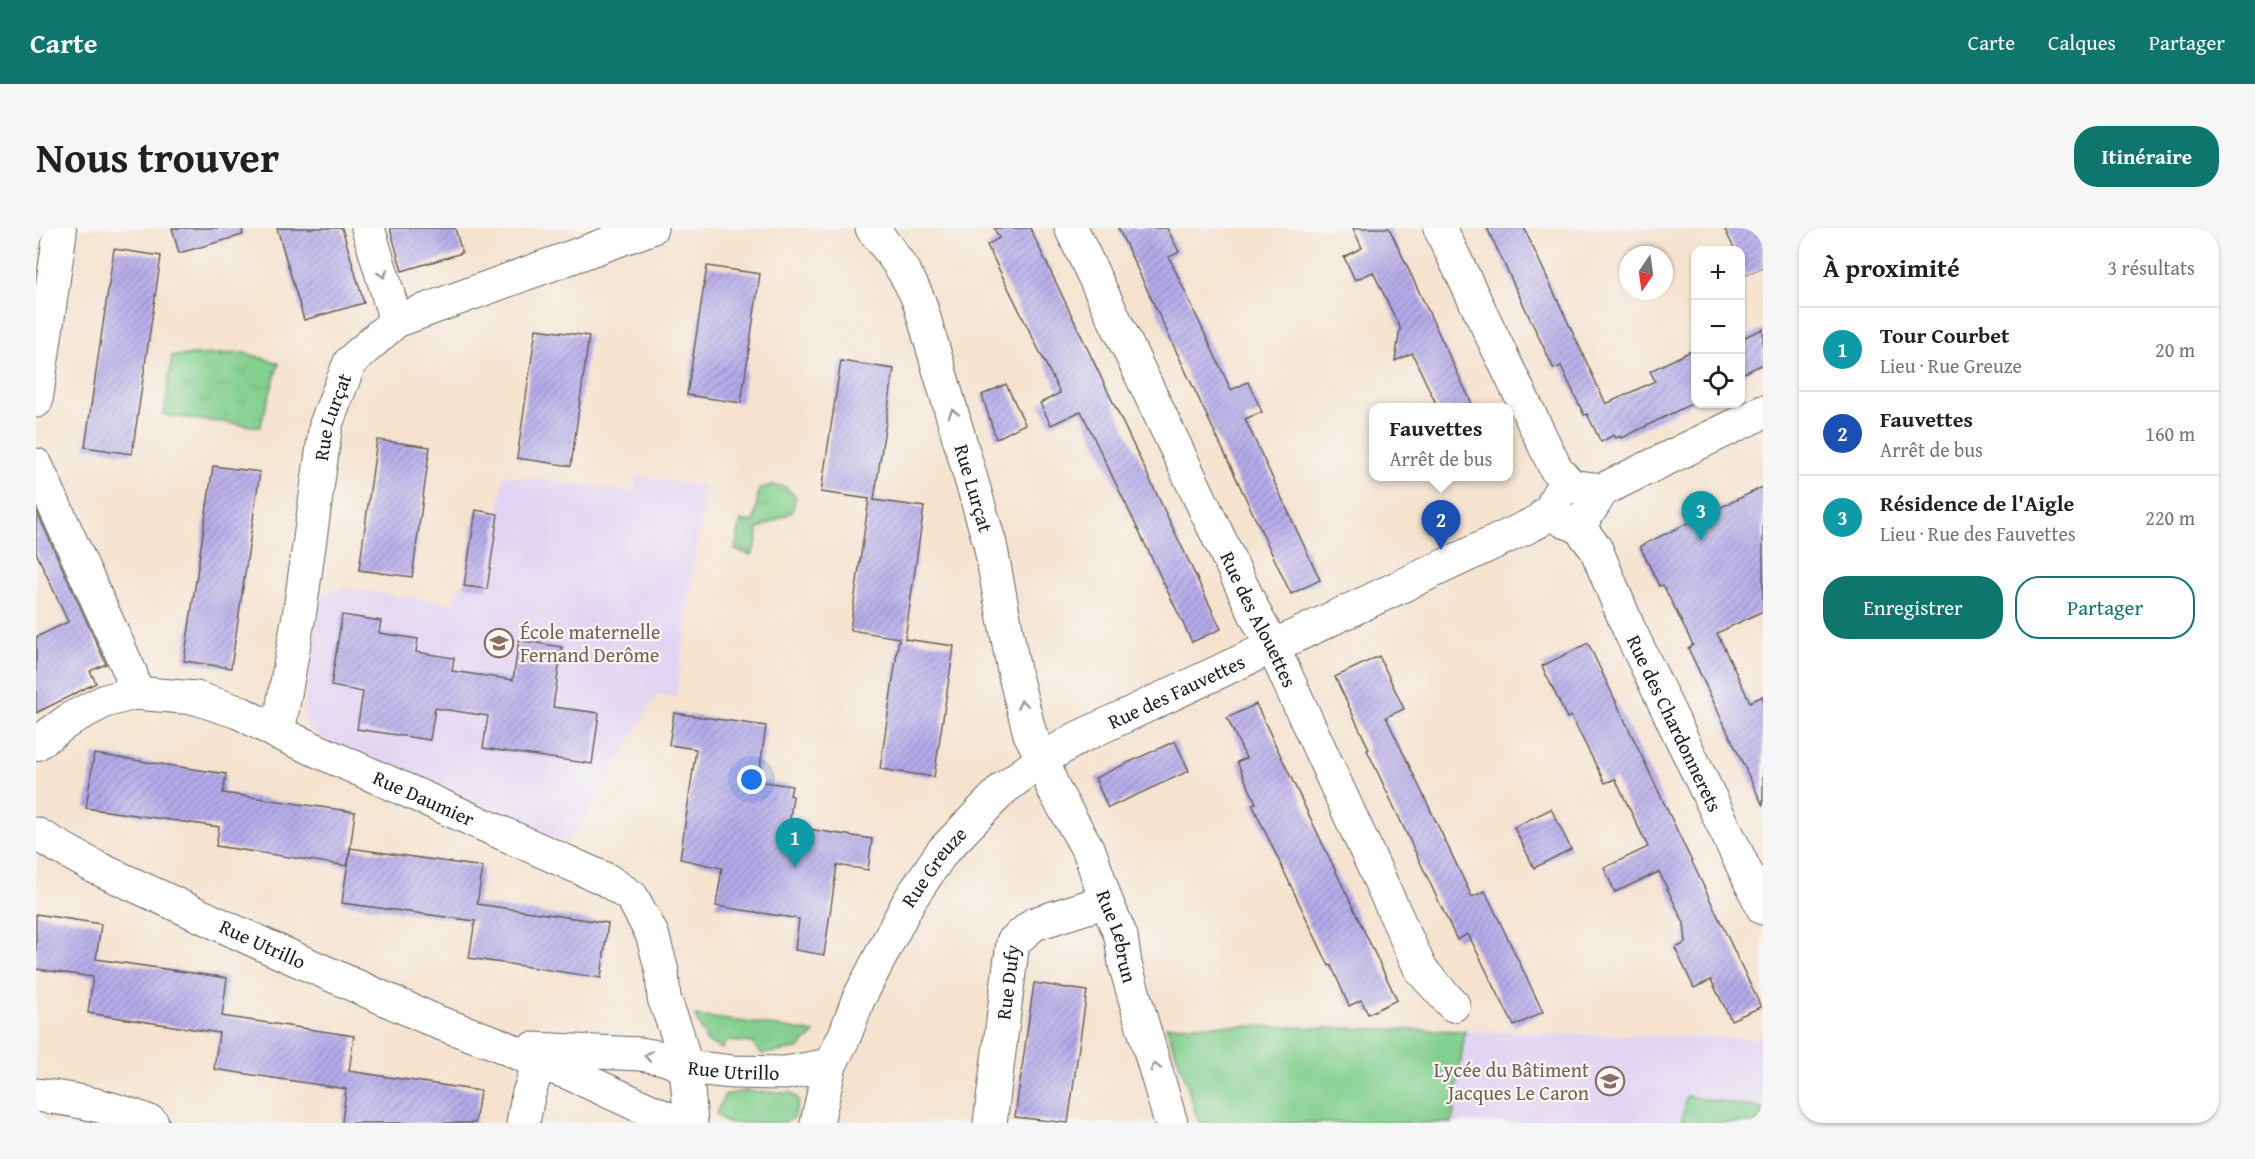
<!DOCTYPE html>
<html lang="fr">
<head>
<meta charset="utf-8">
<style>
  :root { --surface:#fff; --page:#f6f6f6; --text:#202124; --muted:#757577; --line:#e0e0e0; --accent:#0f766e }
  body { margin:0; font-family:"Gentium Book Plus",serif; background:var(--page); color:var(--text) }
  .controls { position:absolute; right:18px; top:18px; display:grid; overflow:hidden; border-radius:12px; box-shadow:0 2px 4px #0004 }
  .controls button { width:54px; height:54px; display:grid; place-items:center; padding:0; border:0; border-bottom:2px solid var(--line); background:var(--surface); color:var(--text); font:30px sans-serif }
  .compass { position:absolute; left:1583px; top:18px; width:54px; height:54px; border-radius:50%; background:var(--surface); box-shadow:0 2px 4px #0004; rotate:193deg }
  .you { position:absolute; left:716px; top:552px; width:21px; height:21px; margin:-15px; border:4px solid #fff; border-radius:50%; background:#1a73e8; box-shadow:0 0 0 9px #1a73e833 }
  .badge { display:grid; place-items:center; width:39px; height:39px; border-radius:50%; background:var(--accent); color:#fff; font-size:20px; font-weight:700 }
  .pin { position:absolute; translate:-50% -50px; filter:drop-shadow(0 2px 3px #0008) }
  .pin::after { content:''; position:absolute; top:32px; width:21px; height:18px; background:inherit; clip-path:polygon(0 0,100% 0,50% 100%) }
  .popup { position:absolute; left:1333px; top:175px; width:144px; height:78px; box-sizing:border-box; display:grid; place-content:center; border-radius:12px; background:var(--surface); filter:drop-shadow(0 2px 4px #0005); font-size:20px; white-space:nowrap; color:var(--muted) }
  .popup b { font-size:22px; color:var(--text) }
  .popup::after { content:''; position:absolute; left:50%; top:100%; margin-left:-12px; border:12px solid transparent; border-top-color:var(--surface) }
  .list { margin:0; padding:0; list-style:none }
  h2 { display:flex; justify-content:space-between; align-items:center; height:78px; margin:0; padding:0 24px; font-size:26px }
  h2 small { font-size:20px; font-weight:400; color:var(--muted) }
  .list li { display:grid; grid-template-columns:39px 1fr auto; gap:18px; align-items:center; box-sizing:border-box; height:84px; padding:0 24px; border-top:2px solid var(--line) }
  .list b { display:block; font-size:22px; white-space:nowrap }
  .list p { margin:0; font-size:20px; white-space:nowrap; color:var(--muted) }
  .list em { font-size:20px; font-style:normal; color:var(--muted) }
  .actions { display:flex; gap:12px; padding:18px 24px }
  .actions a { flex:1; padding:14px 0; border:2px solid var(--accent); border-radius:24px; text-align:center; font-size:21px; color:var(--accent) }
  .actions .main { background:var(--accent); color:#fff }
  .icon { flex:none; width:33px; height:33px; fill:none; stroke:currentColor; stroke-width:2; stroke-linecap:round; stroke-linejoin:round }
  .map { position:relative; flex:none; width:1727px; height:895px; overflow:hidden; border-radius:24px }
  header { display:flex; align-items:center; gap:36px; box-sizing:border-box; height:84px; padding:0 30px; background:var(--accent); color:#fff }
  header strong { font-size:28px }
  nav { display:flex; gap:33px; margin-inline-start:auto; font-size:21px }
  .intro { display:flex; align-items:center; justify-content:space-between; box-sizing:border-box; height:144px; padding:0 36px }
  h1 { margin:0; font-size:42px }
  .button { padding:15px 27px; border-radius:24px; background:var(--accent); color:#fff; font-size:21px; font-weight:700 }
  main { display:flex; gap:36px; padding:0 36px }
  aside { flex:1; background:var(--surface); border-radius:24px; box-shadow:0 2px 4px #0004 }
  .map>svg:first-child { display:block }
  .built { fill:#e2d4f3 }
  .green { fill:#83cf8e; stroke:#507655; stroke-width:1.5 }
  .park { fill:url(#park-tufts); stroke:#507655; stroke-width:1.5 }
  .building { fill:url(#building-hatch) }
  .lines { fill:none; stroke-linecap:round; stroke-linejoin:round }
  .minor-casing { stroke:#68625b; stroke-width:35 }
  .minor { stroke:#fff; stroke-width:33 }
  .oneway { stroke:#999 }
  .labels { text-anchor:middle; stroke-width:4.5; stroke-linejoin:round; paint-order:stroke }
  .street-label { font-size:20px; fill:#1c1c1c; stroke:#f6f6f2 }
  .education-label { font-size:20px; fill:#785e54; stroke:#f6f6f2; text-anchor:start }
</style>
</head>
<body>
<header>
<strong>Carte</strong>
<nav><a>Carte</a><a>Calques</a><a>Partager</a></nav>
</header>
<div class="intro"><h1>Nous trouver</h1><a class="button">Itinéraire</a></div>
<main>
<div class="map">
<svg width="1727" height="895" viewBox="0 0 1727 895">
  <defs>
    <pattern id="park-tufts" width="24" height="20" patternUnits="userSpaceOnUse" patternTransform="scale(1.5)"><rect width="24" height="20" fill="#83cf8e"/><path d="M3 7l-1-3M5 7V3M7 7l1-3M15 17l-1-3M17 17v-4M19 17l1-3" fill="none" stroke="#71b17a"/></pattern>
    <pattern id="building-hatch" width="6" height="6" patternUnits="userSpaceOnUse" patternTransform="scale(1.5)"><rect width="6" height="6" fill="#b5aaea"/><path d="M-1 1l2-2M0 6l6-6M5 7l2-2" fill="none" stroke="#928abd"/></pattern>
  </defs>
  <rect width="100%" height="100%" fill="#f6f6f2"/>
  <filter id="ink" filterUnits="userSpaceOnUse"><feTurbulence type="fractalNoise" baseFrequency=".0167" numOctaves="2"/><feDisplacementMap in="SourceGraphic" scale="12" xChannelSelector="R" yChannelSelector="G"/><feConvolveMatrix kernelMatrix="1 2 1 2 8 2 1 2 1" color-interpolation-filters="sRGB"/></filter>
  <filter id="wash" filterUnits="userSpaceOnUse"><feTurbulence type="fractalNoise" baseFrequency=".008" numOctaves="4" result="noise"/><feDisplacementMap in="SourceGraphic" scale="24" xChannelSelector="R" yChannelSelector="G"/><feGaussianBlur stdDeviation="1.35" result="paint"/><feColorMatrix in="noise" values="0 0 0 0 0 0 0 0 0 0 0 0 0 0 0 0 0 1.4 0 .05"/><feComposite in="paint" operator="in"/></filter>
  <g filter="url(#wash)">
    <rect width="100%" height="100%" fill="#f5e3cf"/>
    <!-- built -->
    <g class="built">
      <polygon points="468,247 598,264 600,248 669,258 640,470 621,467 537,609 526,614 283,509 272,499 267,486 286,364 311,360 417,376 421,358 451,361"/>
      <polygon points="1429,803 1727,811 1727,895 1416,895"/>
    </g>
    <!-- green -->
    <g class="green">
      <polygon points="659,788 727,796 779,805 762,821 726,826 716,815 691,813 686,821 671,814"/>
      <polygon points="1166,797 1429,803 1416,895 1163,895 1152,859 1130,798"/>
      <polygon points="709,863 756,865 763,873 757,891 746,895 690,895 680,885 689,867"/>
      <polygon points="1650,868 1727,881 1727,895 1645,895"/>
    </g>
    <!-- park -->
    <g class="park">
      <polygon points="209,125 243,135 224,199 128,187 136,128"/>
      <polygon points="736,257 750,259 760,269 756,284 722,301 721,313 716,327 699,322 705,292 718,294 723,261"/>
    </g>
    <g id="blocks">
      <!-- building -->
      <g class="building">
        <polygon points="136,0 206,0 207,7 143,25"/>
        <polygon points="241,0 306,0 328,75 268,92"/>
        <polygon points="354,0 419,0 426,25 366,43"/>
        <polygon points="958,0 994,0 1185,401 1156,414 1045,183 1015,197 1004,175 1024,165 951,17 963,10"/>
        <polygon points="1082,0 1131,0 1143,24 1133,29 1195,162 1212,154 1226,184 1209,191 1284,352 1255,366"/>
        <polygon points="1317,0 1353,0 1438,180 1402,180 1376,125 1359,133 1364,100 1337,44 1319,52 1308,29 1326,20"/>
        <polygon points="1451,0 1488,0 1570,176 1619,153 1614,143 1659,121 1659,174 1586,210 1585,208 1580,210 1578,207 1565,214 1551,186 1548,187 1525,138 1518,141"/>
        <polygon points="1688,0 1727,0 1727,40 1710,47 1704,35 1704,22 1699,22"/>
        <polygon points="78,21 125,28 96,226 49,219"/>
        <polygon points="671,38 724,46 705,175 651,167"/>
        <polygon points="500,101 553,108 535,238 481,230"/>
        <polygon points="1727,101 1727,136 1704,147 1704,111"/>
        <polygon points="805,133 858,141 838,272 888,279 869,411 918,418 898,549 844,541 863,410 814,402 833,271 785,264"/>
        <polygon points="970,156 989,196 960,211 946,167"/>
        <polygon points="341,212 394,219 376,349 323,342"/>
        <polygon points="177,238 224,244 195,440 148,433"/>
        <polygon points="1727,259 1727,383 1681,405 1714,474 1727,468 1727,578 1652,420 1657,417 1627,357 1623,358 1604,318"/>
        <polygon points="0,282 70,436 54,443 60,455 0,485 0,409 32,394 0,324"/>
        <polygon points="440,282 462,286 451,361 428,358"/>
        <polygon points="306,387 345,393 343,405 382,411 380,424 418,430 416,443 477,452 483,412 526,419 517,479 563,485 556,536 447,520 452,488 399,480 394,512 321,501 327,464 295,458"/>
        <polygon points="1552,415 1725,779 1695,792 1675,752 1658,760 1639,720 1650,715 1648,695 1623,644 1579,664 1568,640 1612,619 1579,551 1569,555 1535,488 1531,490 1506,438"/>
        <polygon points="1343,428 1368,481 1350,489 1436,669 1449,663 1507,784 1478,798 1432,706 1421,712 1331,522 1333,521 1299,449"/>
        <polygon points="1220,476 1361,772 1332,786 1325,772 1313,778 1295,737 1293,738 1216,576 1220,575 1201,534 1210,530 1191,490"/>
        <polygon points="638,485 730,498 722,553 756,558 754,567 757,568 753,598 836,611 832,642 801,637 788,727 759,722 763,691 680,678 686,640 644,631 660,521 633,517"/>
        <polygon points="1139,513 1153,543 1072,580 1059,550"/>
        <polygon points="58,526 190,546 187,565 319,584 312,638 180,618 183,599 50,580"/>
        <polygon points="1515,581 1535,621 1498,640 1478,599"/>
        <polygon points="314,620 447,639 441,676 572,695 565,750 433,730 439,693 306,675"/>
        <polygon points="0,686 65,696 60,731 191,750 186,788 318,808 313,843 444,863 439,895 306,895 310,861 178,841 183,805 52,785 57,749 0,741"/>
        <polygon points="998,755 1051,763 1032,895 979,889"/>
      </g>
    </g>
  </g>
  <g filter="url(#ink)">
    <use href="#blocks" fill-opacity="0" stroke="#68625b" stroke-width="1.5"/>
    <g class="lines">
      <!-- minor casing -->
      <g class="minor-casing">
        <g id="minor">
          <polyline points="332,0 360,93"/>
          <path id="s1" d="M836,0C855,24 873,47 884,76L954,316L979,448L994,506L1007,531L1017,560L1054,625L1070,673L1085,708L1089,736L1135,895"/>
          <path id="s2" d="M1035,0L1222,392L1236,417L1385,742L1417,777"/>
          <polyline points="1404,0 1520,241 1535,258"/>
          <polyline points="0,173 24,5 23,0"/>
          <polyline points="0,237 95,446 98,465"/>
          <path d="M1568,261C1557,272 1549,304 1528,293C1520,288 1518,280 1519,272C1528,249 1550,264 1568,261L1727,184"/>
          <path id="s3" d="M1535,295L1543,299L1560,321L1592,399L1727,680"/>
          <path id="s4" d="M242,505L264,382L290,196L314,134L360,93L615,0"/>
          <path id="s5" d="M0,516L36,490L69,473L98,465L160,470L205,485L242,505L571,652L596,669L616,706L626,743L628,770L641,805L650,839L655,895"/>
          <path id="s6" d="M0,606L59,639L237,721L401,794L459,815L503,835L535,846L641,895"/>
          <path id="s7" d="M496,821L604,826L628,830L650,839L697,844L749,845L794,837"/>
          <path d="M0,867C39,871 80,880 116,895"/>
          <polyline points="487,895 492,868 503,835"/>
          <path id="s8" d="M781,895L794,837L809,807L822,772L873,673L906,624L967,561L1007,531L1042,510L1491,299L1503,293L1518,277"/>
          <path id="s9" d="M954,895L977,714L998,696L1070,673"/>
        </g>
      </g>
      <!-- minor -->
      <use href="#minor" class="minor"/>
    </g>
    <!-- one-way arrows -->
    <defs><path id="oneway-chevron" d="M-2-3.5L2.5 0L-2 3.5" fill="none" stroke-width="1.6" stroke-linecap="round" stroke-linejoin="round" transform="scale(1.5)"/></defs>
    <g class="oneway">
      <use href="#oneway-chevron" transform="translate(347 46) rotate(73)"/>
      <use href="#oneway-chevron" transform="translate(917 185) rotate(-106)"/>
      <use href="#oneway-chevron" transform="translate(986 476) rotate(-104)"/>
      <use href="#oneway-chevron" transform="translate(612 828) rotate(-170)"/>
      <use href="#oneway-chevron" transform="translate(1119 839) rotate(-106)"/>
    </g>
  </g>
  <!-- icons -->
  <defs>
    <g id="school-ring" transform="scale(1.5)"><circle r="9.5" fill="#f6f6f2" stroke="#8d6e63" stroke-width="1.5"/><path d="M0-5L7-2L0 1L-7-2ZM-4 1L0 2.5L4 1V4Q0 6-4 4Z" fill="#8d6e63"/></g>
  </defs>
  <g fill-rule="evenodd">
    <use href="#school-ring" x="463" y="415"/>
    <use href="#school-ring" x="1574" y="853"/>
  </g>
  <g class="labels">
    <!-- street labels -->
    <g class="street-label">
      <text dy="7" stroke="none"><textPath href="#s4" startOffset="321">Rue Lurçat</textPath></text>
      <text dy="7" stroke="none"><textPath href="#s1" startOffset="282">Rue Lurçat</textPath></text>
      <text dy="7" stroke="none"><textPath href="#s2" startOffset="434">Rue des Alouettes</textPath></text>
      <text dy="7" stroke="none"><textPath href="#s8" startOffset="588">Rue des Fauvettes</textPath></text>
      <text dy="7" stroke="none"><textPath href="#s3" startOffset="228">Rue des Chardonnerets</textPath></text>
      <text dy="7" stroke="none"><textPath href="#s5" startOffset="423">Rue Daumier</textPath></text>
      <text dy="7" stroke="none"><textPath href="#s8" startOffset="284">Rue Greuze</textPath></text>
      <text dy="7" stroke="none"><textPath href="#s1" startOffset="756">Rue Lebrun</textPath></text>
      <text dy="7" stroke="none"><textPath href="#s6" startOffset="252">Rue Utrillo</textPath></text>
      <text dy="7" stroke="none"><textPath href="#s9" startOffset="142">Rue Dufy</textPath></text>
      <text dy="7" stroke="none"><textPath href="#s7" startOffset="204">Rue Utrillo</textPath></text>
    </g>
    <!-- education labels -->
    <g class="education-label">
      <text x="484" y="411">École maternelle<tspan x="484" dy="23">Fernand Derôme</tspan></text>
      <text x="1553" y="849" text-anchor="end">Lycée du Bâtiment<tspan x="1553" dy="23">Jacques Le Caron</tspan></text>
    </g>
  </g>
</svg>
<div class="controls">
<button>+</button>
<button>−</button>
<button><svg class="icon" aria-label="locate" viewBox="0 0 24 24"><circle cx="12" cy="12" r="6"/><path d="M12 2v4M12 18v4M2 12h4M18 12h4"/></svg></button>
</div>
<svg class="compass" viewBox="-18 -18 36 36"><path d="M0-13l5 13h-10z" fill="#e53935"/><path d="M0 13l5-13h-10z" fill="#757577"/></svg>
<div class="you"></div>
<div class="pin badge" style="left:759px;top:640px;background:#0f9aa8">1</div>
<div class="pin badge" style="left:1405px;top:322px;background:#1a4fb4">2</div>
<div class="popup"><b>Fauvettes</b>Arrêt de bus</div>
<div class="pin badge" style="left:1665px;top:313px;background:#0f9aa8">3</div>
</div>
<aside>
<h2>À proximité<small>3 résultats</small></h2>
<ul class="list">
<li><span class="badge" style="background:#0f9aa8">1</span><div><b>Tour Courbet</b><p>Lieu · Rue Greuze</p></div><em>20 m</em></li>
<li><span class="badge" style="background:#1a4fb4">2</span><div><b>Fauvettes</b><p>Arrêt de bus</p></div><em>160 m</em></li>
<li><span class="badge" style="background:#0f9aa8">3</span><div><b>Résidence de l'Aigle</b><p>Lieu · Rue des Fauvettes</p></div><em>220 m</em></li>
</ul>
<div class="actions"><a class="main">Enregistrer</a><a>Partager</a></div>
</aside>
</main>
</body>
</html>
